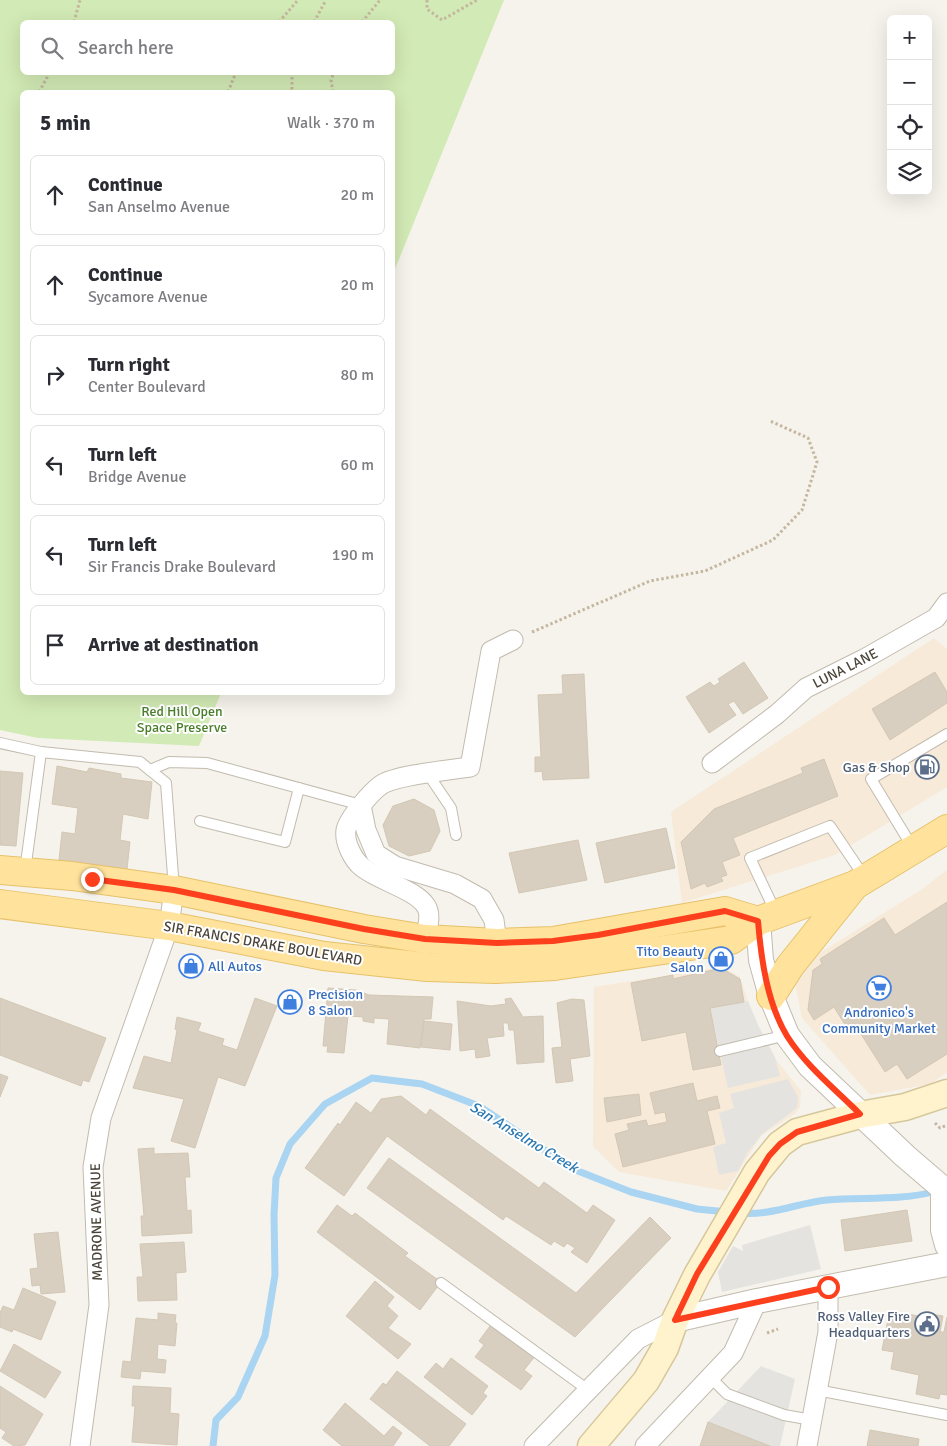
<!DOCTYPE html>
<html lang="en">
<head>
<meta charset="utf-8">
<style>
  :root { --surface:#fff; --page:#f7f7f7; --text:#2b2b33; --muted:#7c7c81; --line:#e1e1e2 }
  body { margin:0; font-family:Signika,sans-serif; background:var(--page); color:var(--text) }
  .controls { position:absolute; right:15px; top:15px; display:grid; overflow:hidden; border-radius:8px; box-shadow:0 5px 20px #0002 }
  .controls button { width:45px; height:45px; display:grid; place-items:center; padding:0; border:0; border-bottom:1px solid var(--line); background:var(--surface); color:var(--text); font:25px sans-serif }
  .stop { position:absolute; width:15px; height:15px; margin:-11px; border:4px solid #fc3f1d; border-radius:50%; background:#fff }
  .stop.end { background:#fc3f1d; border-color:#fff; box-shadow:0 1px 5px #0008 }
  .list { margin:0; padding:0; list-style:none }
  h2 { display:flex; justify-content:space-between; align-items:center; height:65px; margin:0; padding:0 20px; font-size:21px }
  h2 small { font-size:16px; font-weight:400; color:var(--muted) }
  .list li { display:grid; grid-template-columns:32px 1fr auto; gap:15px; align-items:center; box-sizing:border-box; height:80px; margin:0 10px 10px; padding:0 10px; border:1px solid var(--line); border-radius:8px }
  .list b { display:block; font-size:19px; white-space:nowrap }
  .list p { margin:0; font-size:16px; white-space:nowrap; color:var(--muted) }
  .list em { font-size:16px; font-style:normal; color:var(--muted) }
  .icon { flex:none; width:28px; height:28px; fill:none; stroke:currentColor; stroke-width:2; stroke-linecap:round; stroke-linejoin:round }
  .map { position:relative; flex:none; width:947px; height:1446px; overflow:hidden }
  .search { position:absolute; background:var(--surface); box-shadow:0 5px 20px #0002; left:20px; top:20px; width:375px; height:55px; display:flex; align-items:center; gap:12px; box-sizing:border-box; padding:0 18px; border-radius:8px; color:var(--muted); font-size:19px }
  .panel { position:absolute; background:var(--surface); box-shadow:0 5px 20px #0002; left:20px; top:90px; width:375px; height:605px; border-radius:8px }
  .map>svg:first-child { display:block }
  .commercial { fill:#f7ead8 }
  .green { fill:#d2eab5; fill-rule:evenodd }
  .parking { fill:#e5e3e0 }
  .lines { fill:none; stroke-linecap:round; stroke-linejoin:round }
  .stream { stroke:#a9d4f2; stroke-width:7 }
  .building { fill:#d8cfc1; stroke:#d3c7b4 }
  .service-casing { stroke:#c2bbae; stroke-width:12 }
  .minor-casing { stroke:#c2bbae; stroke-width:21 }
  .tertiary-casing { stroke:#c2bbae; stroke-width:26 }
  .secondary-casing { stroke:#d6c79b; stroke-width:29 }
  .primary-casing { stroke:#e6c16a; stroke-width:30 }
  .path { stroke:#c4b79f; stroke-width:3; stroke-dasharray:2.5 2.5; stroke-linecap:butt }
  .service { stroke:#fff; stroke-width:10 }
  .minor { stroke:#fff; stroke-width:19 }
  .tertiary { stroke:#fff; stroke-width:24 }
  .secondary { stroke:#fff3cd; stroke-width:26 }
  .primary { stroke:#ffe39c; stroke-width:28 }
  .route { stroke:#fc3f1d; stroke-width:6 }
  .labels { text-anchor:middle; stroke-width:4; stroke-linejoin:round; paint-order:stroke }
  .street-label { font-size:14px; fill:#4b4439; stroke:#fff }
  .park-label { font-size:14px; fill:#4a7f2a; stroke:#fff }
  .service-label { font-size:14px; fill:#4e5e75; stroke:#fff; text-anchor:end }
  .shop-label { font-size:14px; fill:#366cbe; stroke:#fff; text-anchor:start }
  .water-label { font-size:15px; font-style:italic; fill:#2e7ab2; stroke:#fff }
</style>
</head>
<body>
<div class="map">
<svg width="947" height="1446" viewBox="0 0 947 1446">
  <rect width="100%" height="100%" fill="#f6f3ec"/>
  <!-- commercial -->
  <g class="commercial">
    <polygon points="934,638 947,649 947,787 835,855 682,903 671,812"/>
    <polygon points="947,870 947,1072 930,1084 870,1095 802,1018 794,978 815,956 921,890"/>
    <polygon points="722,967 740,977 757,1028 773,1056 801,1091 800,1107 796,1113 761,1136 726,1191 619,1172 593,1146 594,987"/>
  </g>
  <!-- green -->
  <path class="green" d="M0,0H504L393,274L392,92H22V692L221,693L199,746L38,738L0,730ZM22,22H392V72H22Z"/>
  <!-- parking -->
  <g class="parking">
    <polygon points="748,1001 759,1027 775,1057 780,1076 728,1088 710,1008"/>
    <polygon points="788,1079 798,1097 797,1108 762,1134 748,1152 738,1171 719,1175 713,1147 726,1143 719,1113 734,1108 730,1094"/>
    <polygon points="810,1225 821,1269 722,1292 718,1272 733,1246 743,1251 742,1245"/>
    <polygon points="761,1366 795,1379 780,1446 770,1446 708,1422"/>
  </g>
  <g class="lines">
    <!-- stream -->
    <g class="stream">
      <path d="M740,1213C771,1216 797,1203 827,1200C864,1197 901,1201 937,1191"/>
      <polyline points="213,1446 216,1420 238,1397 265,1336 275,1275 274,1215 276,1178 290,1144 325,1104 372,1078 422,1084 479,1106 573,1169 631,1192 697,1209 727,1212"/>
    </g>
  </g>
  <!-- building -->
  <g class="building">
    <polygon points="744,662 768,698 743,714 734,701 728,704 736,715 709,733 686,697 710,682 714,686 720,682 718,679"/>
    <polygon points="935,672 947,692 947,703 890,740 872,709"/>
    <polygon points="584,674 589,778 543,780 542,771 535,772 535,757 541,757 538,695 563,694 562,675"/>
    <polygon points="824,759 838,796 733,838 740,855 722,862 727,875 721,877 723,881 707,887 705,883 691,889 681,842 714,809 803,773 801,768"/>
    <polygon points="57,766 87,772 89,768 121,774 121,778 152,782 148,819 123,814 120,840 130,842 127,869 59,860 62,832 75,834 78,808 52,804"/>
    <polygon points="0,771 23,773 16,846 0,845"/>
    <polygon points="414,799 434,810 440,831 430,851 409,856 389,846 383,825 393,806"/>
    <polygon points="666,828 675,868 605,883 596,843"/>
    <polygon points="578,840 587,880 519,893 509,853"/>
    <polygon points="947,902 947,1054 907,1079 897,1064 885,1072 854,1023 847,1028 834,1007 814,1020 808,1010 813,970 822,964 820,959 884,918 895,935"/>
    <polygon points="721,968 740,979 744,1002 710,1008 721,1065 693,1070 686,1032 642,1041 631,983 673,975 673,979"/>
    <polygon points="328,988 356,990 369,995 433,997 431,1019 424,1019 420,1048 387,1044 389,1019 374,1018 374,1023 363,1021 363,1017 348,1016 344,1053 327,1052 328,1046 323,1046"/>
    <polygon points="0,998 106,1038 89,1082 83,1080 81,1086 0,1055"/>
    <polygon points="255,998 277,1006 245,1086 218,1077 195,1148 171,1141 184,1099 133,1088 144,1056 171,1063 177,1030 175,1029 177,1017 201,1023 198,1031 224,1039 222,1045 237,1050"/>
    <polygon points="511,998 523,1017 543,1016 544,1062 517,1064 514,1030 509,1030 508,1023 503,1023 504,1036 487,1038 490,1056 476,1058 475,1049 460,1051 457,1001 491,1006 506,1004 505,999"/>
    <polygon points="572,999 584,1000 590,1056 570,1059 573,1081 556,1083 552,1048 562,1047 557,1003"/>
    <polygon points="424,1021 452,1024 450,1050 421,1047"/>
    <polygon points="0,1074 8,1077 0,1097"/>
    <polygon points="693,1083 697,1101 717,1096 720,1108 707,1111 715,1144 623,1167 615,1134 629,1130 627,1124 646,1120 648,1126 667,1122 665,1112 655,1114 650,1093"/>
    <polygon points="639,1094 641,1115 607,1122 604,1098"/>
    <polygon points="401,1096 426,1115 430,1109 539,1188 544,1182 587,1213 593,1205 615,1220 587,1263 571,1252 575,1248 567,1243 564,1247 554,1241 551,1245 506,1216 503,1220 387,1136 344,1196 305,1168 338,1123 340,1125 356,1102 371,1113 381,1099"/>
    <polygon points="154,1148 154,1154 188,1153 190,1177 185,1177 187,1211 191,1210 192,1233 142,1236 141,1216 144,1216 138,1149"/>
    <polygon points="389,1158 576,1293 650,1217 671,1238 575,1337 367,1188"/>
    <polygon points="337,1205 352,1216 355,1213 408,1253 405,1256 441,1282 420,1310 317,1232"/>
    <polygon points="907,1210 912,1241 845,1251 841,1220"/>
    <polygon points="58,1232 65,1292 41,1294 40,1285 32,1286 30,1269 38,1268 34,1234"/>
    <polygon points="184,1242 186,1272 176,1273 177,1300 138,1301 137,1277 143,1277 140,1244"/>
    <polygon points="375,1281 394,1297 387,1306 398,1316 388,1328 411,1344 398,1359 346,1316"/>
    <polygon points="23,1288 56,1302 41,1340 13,1329 12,1332 0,1327 0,1313 3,1306 14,1310"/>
    <polygon points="158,1313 176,1315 175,1323 177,1323 175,1346 158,1344 157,1359 166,1360 165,1373 141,1371 140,1379 121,1377 123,1361 131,1362 136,1318 158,1320"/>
    <polygon points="902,1313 924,1317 925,1313 943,1316 940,1332 944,1332 947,1317 947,1395 940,1394 939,1399 916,1394 919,1375 891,1369 894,1352 882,1350 889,1314 901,1317"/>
    <polygon points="490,1326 521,1348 523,1345 536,1355 524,1370 532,1376 521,1390 475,1357 484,1345 479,1341"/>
    <polygon points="14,1344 61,1372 45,1398 0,1371"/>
    <polygon points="451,1358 488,1386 483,1393 487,1396 472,1415 424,1377 436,1363 443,1369"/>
    <polygon points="397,1371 466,1424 449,1446 430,1446 370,1399 383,1383 386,1385"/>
    <polygon points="0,1386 43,1414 25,1445 14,1446 2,1438 6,1432 0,1428"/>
    <polygon points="133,1386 171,1388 170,1413 179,1414 177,1445 132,1442 135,1406 132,1406"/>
    <polygon points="345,1403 384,1436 393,1426 402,1433 393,1446 342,1446 323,1430"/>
    <polygon points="708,1422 770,1446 700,1446"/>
    <polygon points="870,1430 919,1439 918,1446 867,1446"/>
  </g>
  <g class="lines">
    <!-- service casing -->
    <g class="service-casing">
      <g id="service">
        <polyline points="0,743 41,752 25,871"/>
        <polyline points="41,752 140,762 166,783 174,889"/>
        <polyline points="150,770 169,762 207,763 361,805"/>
        <polyline points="428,774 451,808 456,835"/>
        <polyline points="200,821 285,842 299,788"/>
        <polyline points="913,848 871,779 947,734"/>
        <polyline points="776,913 750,858 830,826 865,878"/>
        <polyline points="720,1051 787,1035"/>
        <polyline points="441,1283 588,1390"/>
        <polyline points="710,1377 727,1394 784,1415 812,1420"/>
        <polyline points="817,1390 947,1415"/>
      </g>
    </g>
    <!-- minor casing -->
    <g class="minor-casing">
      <g id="minor">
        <polyline points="712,763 777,714 806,688 864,659 936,618 947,603"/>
        <polyline points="361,805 366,830 376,854 395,866 455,884 482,899 494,920 497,943"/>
        <path d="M425,939C427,930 432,915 426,906C415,889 379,881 362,867C353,860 344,842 346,830C348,819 371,792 381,785C395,775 450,770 470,767L491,651L513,640"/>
        <polyline points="80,1446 99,1305 93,1167 101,1118 169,926 174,890"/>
        <polyline points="534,1446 638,1339 675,1320"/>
        <polyline points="645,1446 733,1353 757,1301"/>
        <polyline points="807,1446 828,1332 828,1287"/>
      </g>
    </g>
    <!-- tertiary casing -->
    <g class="tertiary-casing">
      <g id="tertiary">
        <polyline points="758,921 761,960 771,996 787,1035 810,1066 905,1156 947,1192"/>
        <polyline points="943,1191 943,1230 947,1245"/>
        <polyline points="675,1320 757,1301 947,1264"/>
      </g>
    </g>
    <!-- secondary casing -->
    <g class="secondary-casing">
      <polyline id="secondary" points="591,1446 646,1381 665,1348 675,1320 697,1275 757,1172 780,1144 797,1132 860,1115 905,1107 947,1093"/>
    </g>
    <!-- primary casing -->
    <g class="primary-casing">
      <g id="primary">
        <polyline points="0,870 72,876 174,890 364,929 425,939 497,943 553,941 725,911 758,921"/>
        <polyline points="0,904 169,926 324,956 427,967 496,969 555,966 731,940 758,921 855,885 947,829"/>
        <polyline points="771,996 790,966 854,886"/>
      </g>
    </g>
    <!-- path -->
    <g class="path">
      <polyline points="427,0 427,9 442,20 477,0"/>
      <polyline points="74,22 80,0"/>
      <polyline points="279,22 298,0"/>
      <polyline points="314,22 326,0"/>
      <polyline points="362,22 380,0"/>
      <polyline points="292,72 292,89 294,92"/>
      <polyline points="39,92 50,72"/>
      <polyline points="228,92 236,72"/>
      <polyline points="333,92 331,80 334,72"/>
      <polyline points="532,632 650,581 705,571 773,540 802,510 817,462 808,438 770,421"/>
      <polyline points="935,1123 940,1128 947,1125"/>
      <polyline points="767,1333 778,1329"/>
    </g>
    <!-- service -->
    <use href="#service" class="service"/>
    <!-- minor -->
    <use href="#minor" class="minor"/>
    <!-- tertiary -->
    <use href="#tertiary" class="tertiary"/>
    <!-- secondary -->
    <use href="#secondary" class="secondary"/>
    <!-- primary -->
    <use href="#primary" class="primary"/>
  </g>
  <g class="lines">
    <!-- route -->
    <path class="route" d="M92,879L174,890L364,929L425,939L497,943L553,941L598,935L725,911L758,921C761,958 767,1003 787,1036C806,1066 835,1089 860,1114L797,1132L780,1144L769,1156L697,1274L675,1320L828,1287"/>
  </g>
  <!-- icons -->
  <defs>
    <g id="fuel-ring" transform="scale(1.25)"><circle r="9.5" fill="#fff" stroke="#5c6f8a" stroke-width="1.5"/><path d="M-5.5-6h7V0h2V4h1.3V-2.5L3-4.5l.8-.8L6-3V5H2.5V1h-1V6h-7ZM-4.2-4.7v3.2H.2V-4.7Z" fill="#5c6f8a"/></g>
    <g id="shop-ring" transform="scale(1.25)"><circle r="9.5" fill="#fff" stroke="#3f7fe0" stroke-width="1.5"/><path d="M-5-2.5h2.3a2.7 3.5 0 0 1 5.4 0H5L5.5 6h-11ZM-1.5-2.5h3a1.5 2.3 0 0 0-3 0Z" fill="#3f7fe0"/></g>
    <g id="supermarket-ring" transform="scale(1.25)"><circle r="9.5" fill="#fff" stroke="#3f7fe0" stroke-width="1.5"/><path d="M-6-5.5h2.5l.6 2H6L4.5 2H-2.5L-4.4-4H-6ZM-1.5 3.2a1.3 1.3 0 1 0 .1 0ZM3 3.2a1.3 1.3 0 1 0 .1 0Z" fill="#3f7fe0"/></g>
    <g id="civic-ring" transform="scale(1.25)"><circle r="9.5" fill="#fff" stroke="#5c6f8a" stroke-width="1.5"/><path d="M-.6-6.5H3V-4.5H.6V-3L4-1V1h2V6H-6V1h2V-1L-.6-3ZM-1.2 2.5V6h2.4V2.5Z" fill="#5c6f8a"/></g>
  </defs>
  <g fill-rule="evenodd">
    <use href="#fuel-ring" x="927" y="767"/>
    <use href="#shop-ring" x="721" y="959"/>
    <use href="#shop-ring" x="191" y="966"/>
    <use href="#supermarket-ring" x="879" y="988"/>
    <use href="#shop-ring" x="290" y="1002"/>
    <use href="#civic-ring" x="927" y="1324"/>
  </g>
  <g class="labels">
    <!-- street labels -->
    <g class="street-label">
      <text transform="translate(845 668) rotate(-27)" y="5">LUNA LANE</text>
      <text transform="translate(263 943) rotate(10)" y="5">SIR FRANCIS DRAKE BOULEVARD</text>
      <text transform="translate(96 1222) rotate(-91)" y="5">MADRONE AVENUE</text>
    </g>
    <!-- park labels -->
    <g class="park-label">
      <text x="182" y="716">Red Hill Open<tspan x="182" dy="16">Space Preserve</tspan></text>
    </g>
    <!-- service labels -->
    <g class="service-label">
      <text x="910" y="772">Gas &amp; Shop</text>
      <text x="910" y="1321">Ross Valley Fire<tspan x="910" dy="16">Headquarters</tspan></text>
    </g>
    <!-- shop labels -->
    <g class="shop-label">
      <text x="704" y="956" text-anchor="end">Tito Beauty<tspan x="704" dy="16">Salon</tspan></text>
      <text x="208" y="971">All Autos</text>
      <text x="308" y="999">Precision<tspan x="308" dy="16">8 Salon</tspan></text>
      <text x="879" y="1017" text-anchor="middle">Andronico's<tspan x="879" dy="16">Community Market</tspan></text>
    </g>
    <!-- water labels -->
    <g class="water-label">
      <text transform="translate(524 1137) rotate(31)" y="5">San Anselmo Creek</text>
    </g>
  </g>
</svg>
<div class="controls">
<button>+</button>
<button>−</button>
<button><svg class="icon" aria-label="locate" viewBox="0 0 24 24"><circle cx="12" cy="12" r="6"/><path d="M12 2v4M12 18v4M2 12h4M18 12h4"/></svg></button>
<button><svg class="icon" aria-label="layers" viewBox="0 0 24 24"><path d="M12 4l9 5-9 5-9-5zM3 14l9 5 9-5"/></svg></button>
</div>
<div class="stop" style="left:828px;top:1287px"></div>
<div class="stop end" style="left:92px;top:879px"></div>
<div class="search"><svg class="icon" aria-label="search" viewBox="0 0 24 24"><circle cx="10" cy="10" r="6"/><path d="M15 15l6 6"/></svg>Search here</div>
<section class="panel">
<h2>5 min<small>Walk · 370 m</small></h2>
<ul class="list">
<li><svg class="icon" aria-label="ahead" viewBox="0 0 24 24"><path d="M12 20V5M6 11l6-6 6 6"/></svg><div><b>Continue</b><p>San Anselmo Avenue</p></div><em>20 m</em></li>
<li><svg class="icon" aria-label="ahead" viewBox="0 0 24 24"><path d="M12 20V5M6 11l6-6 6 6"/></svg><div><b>Continue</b><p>Sycamore Avenue</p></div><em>20 m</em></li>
<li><svg class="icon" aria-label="right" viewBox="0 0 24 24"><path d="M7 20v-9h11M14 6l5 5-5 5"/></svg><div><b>Turn right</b><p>Center Boulevard</p></div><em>80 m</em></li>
<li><svg class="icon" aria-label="left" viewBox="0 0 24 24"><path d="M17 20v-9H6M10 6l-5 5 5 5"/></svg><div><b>Turn left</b><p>Bridge Avenue</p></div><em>60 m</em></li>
<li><svg class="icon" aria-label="left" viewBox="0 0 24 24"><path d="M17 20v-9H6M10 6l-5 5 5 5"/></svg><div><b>Turn left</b><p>Sir Francis Drake Boulevard</p></div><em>190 m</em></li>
<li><svg class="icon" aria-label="arrive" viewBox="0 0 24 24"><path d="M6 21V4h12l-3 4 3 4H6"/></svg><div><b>Arrive at destination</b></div></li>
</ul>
</section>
</div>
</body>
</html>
